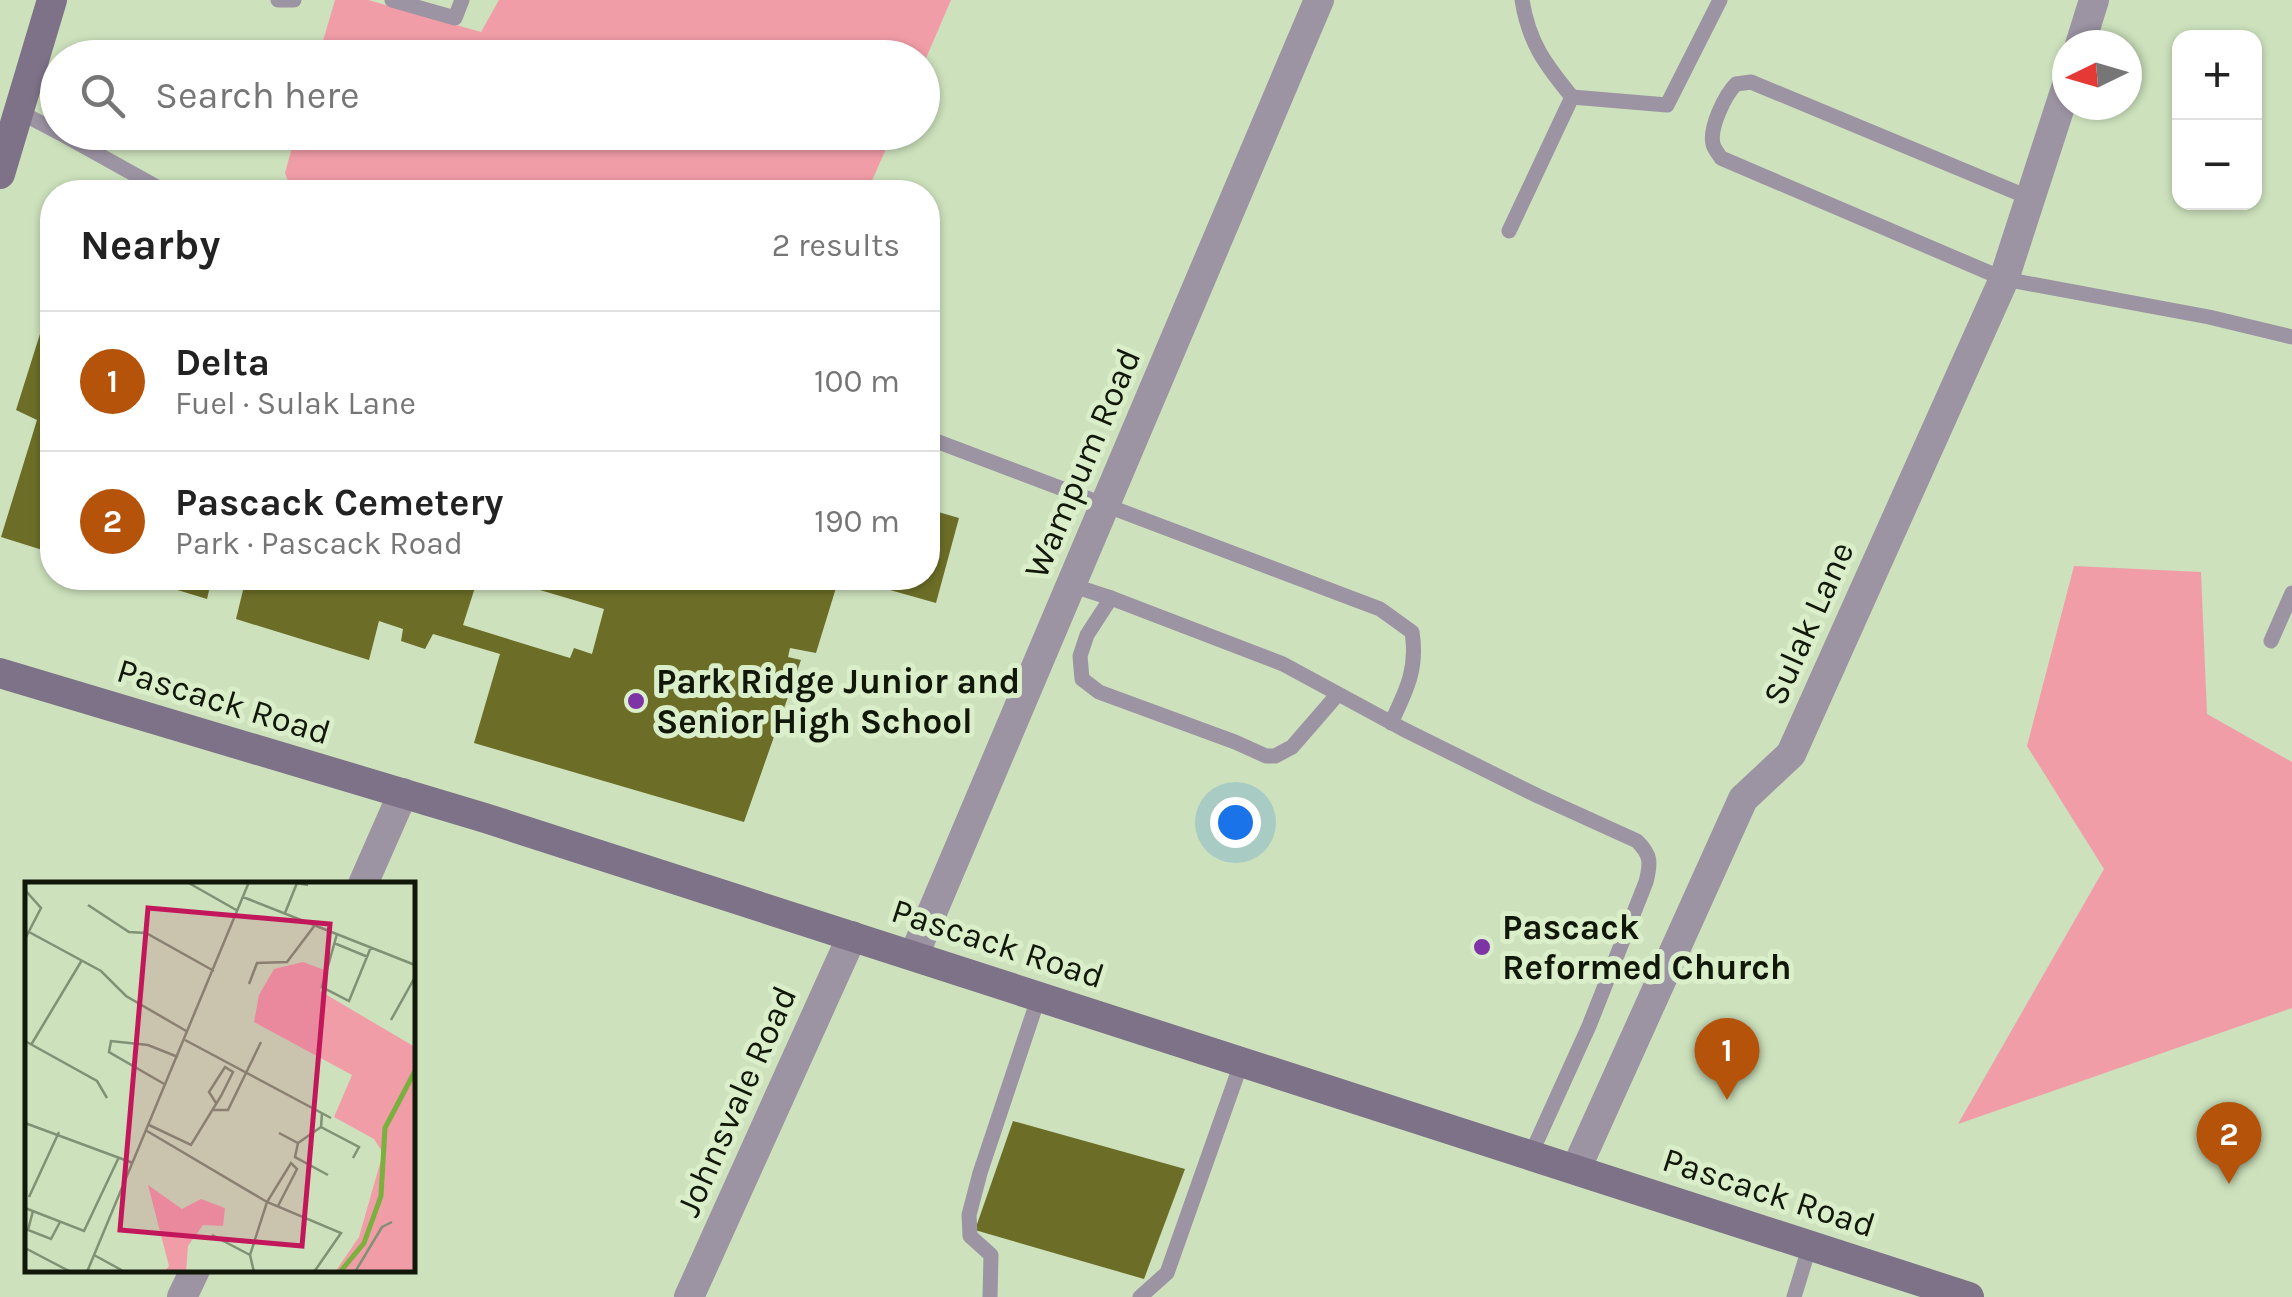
<!DOCTYPE html>
<html lang="en">
<head>
<meta charset="utf-8">
<style>
  :root { --surface:#fff; --page:#f6f6f6; --text:#222; --muted:#767676; --line:#e0e0e0; --accent:#b45309 }
  body { margin:0; font-family:Karla,sans-serif; background:var(--page); color:var(--text) }
  .controls { position:absolute; right:30px; top:30px; display:grid; overflow:hidden; border-radius:20px; box-shadow:0 2px 8px #0004 }
  .controls button { width:90px; height:90px; display:grid; place-items:center; padding:0; border:0; border-bottom:2px solid var(--line); background:var(--surface); color:var(--text); font:50px sans-serif }
  .compass { position:absolute; left:2052px; top:30px; width:90px; height:90px; border-radius:50%; background:var(--surface); box-shadow:0 2px 8px #0004; rotate:265deg }
  .you { position:absolute; left:1235px; top:822px; width:35px; height:35px; margin:-25px; border:8px solid #fff; border-radius:50%; background:#1a73e8; box-shadow:0 0 0 15px #1a73e833 }
  .badge { display:grid; place-items:center; width:65px; height:65px; border-radius:50%; background:var(--accent); color:#fff; font-size:32px; font-weight:700 }
  .pin { position:absolute; translate:-50% -82px; filter:drop-shadow(0 2px 5px #0008) }
  .pin::after { content:''; position:absolute; top:52px; width:35px; height:30px; background:inherit; clip-path:polygon(0 0,100% 0,50% 100%) }
  .list { margin:0; padding:0; list-style:none }
  h2 { display:flex; justify-content:space-between; align-items:center; height:130px; margin:0; padding:0 40px; font-size:42px }
  h2 small { font-size:32px; font-weight:400; color:var(--muted) }
  .list li { display:grid; grid-template-columns:65px 1fr auto; gap:30px; align-items:center; box-sizing:border-box; height:140px; padding:0 40px; border-top:2px solid var(--line) }
  .list b { display:block; font-size:38px; white-space:nowrap }
  .list p { margin:0; font-size:32px; white-space:nowrap; color:var(--muted) }
  .list em { font-size:32px; font-style:normal; color:var(--muted) }
  .icon { flex:none; width:55px; height:55px; fill:none; stroke:currentColor; stroke-width:2; stroke-linecap:round; stroke-linejoin:round }
  .map { position:relative; flex:none; width:2292px; height:1297px; overflow:hidden }
  .search { position:absolute; background:var(--surface); box-shadow:0 2px 8px #0004; left:40px; top:40px; width:900px; height:110px; display:flex; align-items:center; gap:25px; box-sizing:border-box; padding:0 35px; border-radius:55px; color:var(--muted); font-size:38px }
  .panel { position:absolute; background:var(--surface); box-shadow:0 2px 8px #0004; left:40px; top:180px; width:900px; height:410px; border-radius:40px }
  .map>svg:first-child { display:block }
  .green { fill:#f19da8 }
  .building { fill:#6c6e27 }
  .lines { fill:none; stroke-linecap:round; stroke-linejoin:round }
  .lane { stroke:#9c93a3; stroke-width:15 }
  .street { stroke:#9c93a3; stroke-width:30 }
  .secondary { stroke:#7e7288; stroke-width:30 }
  .poi-dot { fill:#7e34a6; stroke:#d9eec9; stroke-width:4 }
  .labels { text-anchor:middle; stroke-width:10; stroke-linejoin:round; paint-order:stroke }
  .street-label { font-size:35px; fill:#11180a; stroke:#d9eec9 }
  .poi-label { font-size:35px; font-weight:bold; fill:#11180a; stroke:#d9eec9; text-anchor:start }
  .inset-river { fill:none; stroke:#7ab03d; stroke-width:5 }
  .inset-road { fill:none; stroke:#819175; stroke-width:2.5 }
  .view { fill:#c2185b; fill-opacity:0.15; stroke:#c2185b; stroke-width:5 }
  .inset-edge { fill:none; stroke:#11180a; stroke-width:5 }
</style>
</head>
<body>
<div class="map">
<svg width="2292" height="1297" viewBox="0 0 2292 1297">
  <rect width="100%" height="100%" fill="#cce1bc"/>
  <!-- green -->
  <g class="green">
    <polygon points="335,0 368,0 481,32 499,0 951,0 923,65 922,58 318,58"/>
    <polygon points="296,133 296,132 893,133 867,192 292,192 285,173"/>
    <polygon points="2074,566 2201,572 2207,714 2292,762 2292,1008 1958,1124 2104,869 2027,746"/>
  </g>
  <!-- building -->
  <g class="building">
    <polygon points="40,334 52,336 52,553 1,537 37,420 16,410"/>
    <polygon points="928,509 959,518 936,603 851,579 928,578"/>
    <polygon points="138,578 212,578 207,599"/>
    <polygon points="246,578 478,578 463,625 570,658 574,648 592,654 604,609 523,585 525,578 839,578 816,653 790,648 788,657 801,660 744,822 474,743 500,654 433,634 425,649 401,641 403,629 379,621 369,660 236,619"/>
    <polygon points="1013,1121 1185,1169 1144,1279 975,1230"/>
  </g>
  <g class="lines">
    <!-- lane -->
    <g class="lane">
      <polyline points="278,0 294,0"/>
      <polyline points="392,0 455,18 462,0"/>
      <polyline points="1572,97 1667,105 1720,0"/>
      <polyline points="18,111 58,132"/>
      <polyline points="58,132 166,192"/>
      <path d="M2030,198L1751,82L1736,84C1725,95 1709,128 1713,144C1714,149 1718,153 1721,158L2004,279L2209,317L2292,337"/>
      <path d="M1509,231L1572,97C1545,64 1529,43 1522,0"/>
      <path d="M928,438L1380,609L1412,632C1418,669 1406,691 1391,723"/>
      <polyline points="1071,585 1111,598"/>
      <polyline points="2271,641 2292,593"/>
      <path d="M1338,694L1292,747L1275,756H1266L1235,742L1099,692L1082,679L1080,656L1087,635L1111,598L1283,664L1403,729L1538,796L1637,841C1651,855 1651,862 1646,882L1589,1026L1531,1154"/>
      <polyline points="990,1297 991,1255 970,1236 969,1215 980,1173 1039,996"/>
      <polyline points="1140,1297 1167,1273 1242,1061"/>
      <polyline points="1794,1297 1810,1245"/>
    </g>
    <!-- street -->
    <g class="street">
      <polyline points="2080,45 2094,0"/>
      <polyline points="363,884 403,793"/>
      <polyline points="914,955 1319,0"/>
      <polyline points="1576,1169 1743,799 1791,754 2004,279 2067,85"/>
      <polyline points="182,1297 195,1270"/>
      <polyline points="689,1297 852,936"/>
    </g>
    <!-- secondary -->
    <g class="secondary">
      <polyline points="0,174 52,0"/>
      <polyline points="0,673 485,818 1969,1297"/>
    </g>
  </g>
  <!-- markers -->
  <g class="poi-dot">
    <circle cx="636" cy="701" r="10"/>
    <circle cx="1482" cy="947" r="10"/>
  </g>
  <g class="labels">
    <!-- street labels -->
    <g class="street-label">
      <text transform="translate(1082 463) rotate(-67)" y="12">Wampum Road</text>
      <text transform="translate(1808 623) rotate(-66)" y="12">Sulak Lane</text>
      <text transform="translate(224 701) rotate(17)" y="12">Pascack Road</text>
      <text transform="translate(998 943) rotate(18)" y="12">Pascack Road</text>
      <text transform="translate(736 1101) rotate(-66)" y="12">Johnsvale Road</text>
      <text transform="translate(1769 1192) rotate(18)" y="12">Pascack Road</text>
    </g>
    <!-- poi labels -->
    <g class="poi-label">
      <text x="656" y="693">Park Ridge Junior and<tspan x="656" dy="40">Senior High School</tspan></text>
      <text x="1502" y="939">Pascack<tspan x="1502" dy="40">Reformed Church</tspan></text>
    </g>
  </g>
  <!-- overview -->
  <g transform="translate(25 882)">
    <rect width="390" height="390" fill="#cce1bc"/>
    <path d="M278,80L302,89L295,109L390,165V390H310L334,355L358,271L349,257L309,235L327,193L229,140L234,113L249,87ZM123,303L157,327L176,317L200,326L198,344L178,343L163,364L161,390H139L144,384Z" fill="#f19da8"/>
    <path class="inset-river" d="M315,390L339,361L356,314L360,246L390,189"/>
    <path class="inset-road" d="M162,0L213,29M0,8L16,26L0,57M218,15L390,83M63,23L104,50L121,51L189,89M260,31L272,1L283,3M4,50L76,89L101,114L163,150M312,52L297,105L324,119L346,65M309,61L343,75M224,102L232,81L262,80L290,43M366,138L390,95M160,158L306,236M0,159L72,199L82,216M6,163L57,78M141,203L84,170L86,159L123,163L153,175M187,228H203L236,160M297,231L296,245L334,265L328,276M0,241L108,281M124,243L166,263L196,214L208,190L200,185L184,210L191,221M122,249L242,320L316,351L289,390M254,251L273,261L296,245M273,261L270,275L303,293M4,315L34,250M0,326L59,349L94,275M8,329L3,348L26,357L35,340M187,353L225,373M0,366L46,390M69,373L100,390M62,390L224,0M229,390L225,373L242,320L266,281L272,287L253,324M330,390L357,345L367,340"/>
    <path class="view" d="M123,26L305,42L277,364L95,348Z"/>
    <rect width="390" height="390" class="inset-edge"/>
  </g>
</svg>
<div class="controls">
<button>+</button>
<button>−</button>
</div>
<svg class="compass" viewBox="-18 -18 36 36"><path d="M0-13l5 13h-10z" fill="#e53935"/><path d="M0 13l5-13h-10z" fill="#767676"/></svg>
<div class="you"></div>
<div class="pin badge" style="left:1727px;top:1100px">1</div>
<div class="pin badge" style="left:2229px;top:1184px">2</div>
<div class="search"><svg class="icon" aria-label="search" viewBox="0 0 24 24"><circle cx="10" cy="10" r="6"/><path d="M15 15l6 6"/></svg>Search here</div>
<section class="panel">
<h2>Nearby<small>2 results</small></h2>
<ul class="list">
<li><span class="badge">1</span><div><b>Delta</b><p>Fuel · Sulak Lane</p></div><em>100 m</em></li>
<li><span class="badge">2</span><div><b>Pascack Cemetery</b><p>Park · Pascack Road</p></div><em>190 m</em></li>
</ul>
</section>
</div>
</body>
</html>
